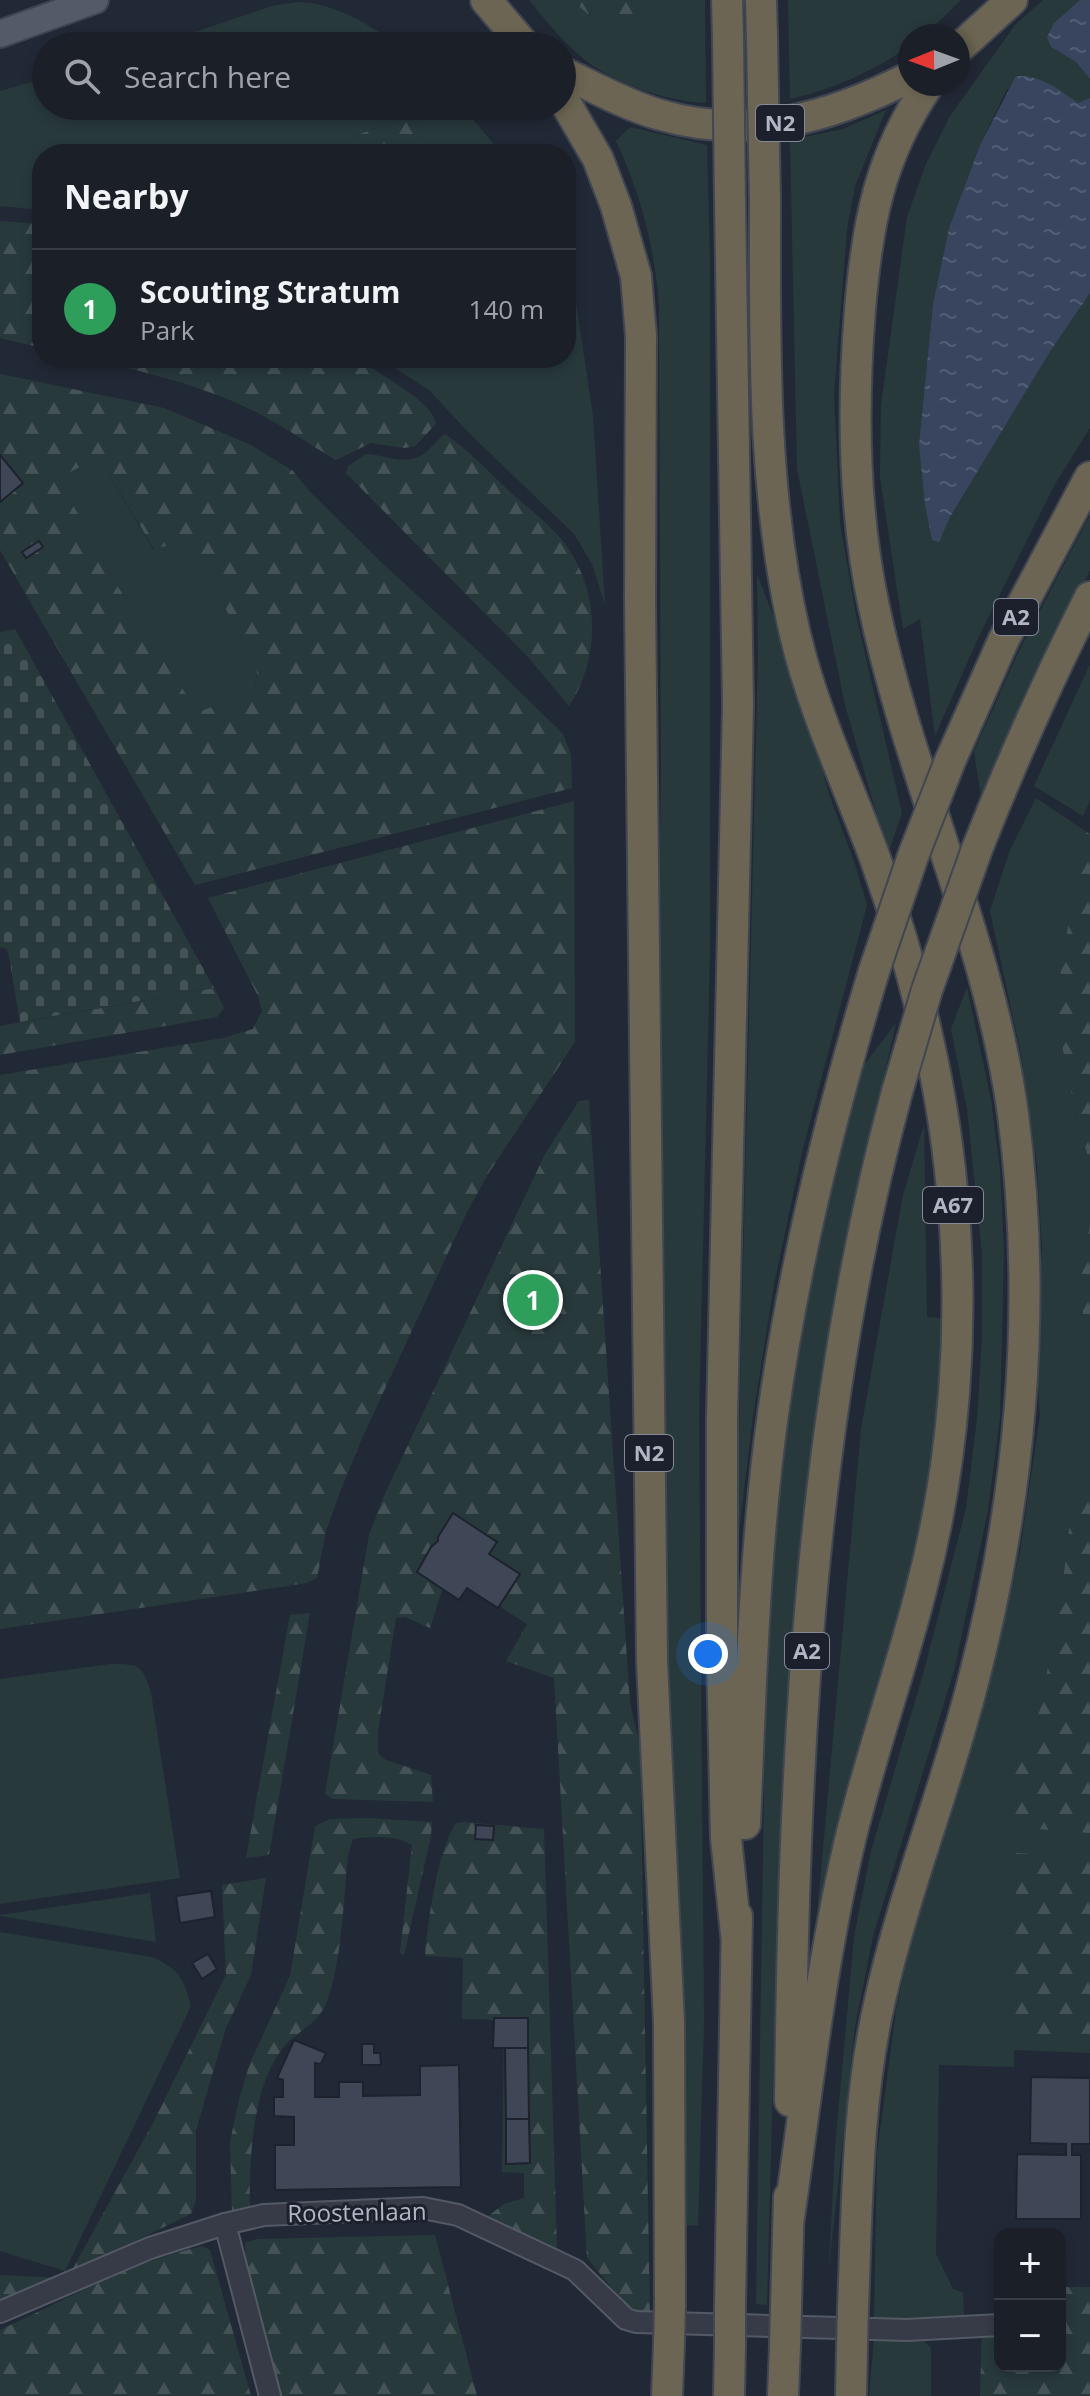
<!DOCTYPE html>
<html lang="en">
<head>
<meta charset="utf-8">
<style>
  :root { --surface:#1a1f28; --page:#232730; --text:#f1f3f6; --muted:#9fa2a8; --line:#383d45; --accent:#0b8043 }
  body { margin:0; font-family:"Open Sans",sans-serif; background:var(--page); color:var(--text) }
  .controls { position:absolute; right:24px; bottom:24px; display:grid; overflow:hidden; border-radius:16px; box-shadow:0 4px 12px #0003 }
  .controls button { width:72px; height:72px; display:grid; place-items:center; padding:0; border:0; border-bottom:2px solid var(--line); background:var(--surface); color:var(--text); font:40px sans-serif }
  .compass { position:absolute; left:898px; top:24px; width:72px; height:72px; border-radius:50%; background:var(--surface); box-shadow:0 4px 12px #0003; rotate:269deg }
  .you { position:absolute; left:708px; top:1654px; width:28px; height:28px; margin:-20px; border:6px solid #fff; border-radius:50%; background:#1a73e8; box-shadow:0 0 0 12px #1a73e833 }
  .badge { display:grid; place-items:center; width:52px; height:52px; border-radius:50%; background:var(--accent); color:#fff; font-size:26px; font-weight:700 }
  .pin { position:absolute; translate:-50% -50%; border:4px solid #fff; box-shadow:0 2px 8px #0006 }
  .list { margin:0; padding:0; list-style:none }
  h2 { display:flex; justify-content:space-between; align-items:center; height:104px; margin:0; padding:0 32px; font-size:34px }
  h2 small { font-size:26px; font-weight:400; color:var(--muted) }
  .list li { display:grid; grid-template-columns:52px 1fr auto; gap:24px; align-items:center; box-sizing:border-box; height:120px; padding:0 32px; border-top:2px solid var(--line) }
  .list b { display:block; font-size:30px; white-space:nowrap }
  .list p { margin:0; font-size:26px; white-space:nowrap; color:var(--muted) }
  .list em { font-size:26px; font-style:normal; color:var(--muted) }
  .icon { flex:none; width:44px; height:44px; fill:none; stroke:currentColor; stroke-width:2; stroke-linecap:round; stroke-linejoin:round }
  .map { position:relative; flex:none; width:1090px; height:2396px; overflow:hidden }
  .search { position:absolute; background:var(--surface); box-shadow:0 4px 12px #0003; left:32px; top:32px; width:544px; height:88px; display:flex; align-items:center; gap:20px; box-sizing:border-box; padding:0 28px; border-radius:44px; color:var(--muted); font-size:30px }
  .panel { position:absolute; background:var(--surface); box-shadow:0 4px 12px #0003; left:32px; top:144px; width:544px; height:224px; border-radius:32px }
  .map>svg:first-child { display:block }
  .green { fill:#28393c }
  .forest { fill:url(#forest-firs); fill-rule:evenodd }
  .cemetery { fill:url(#cemetery-stones) }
  .water { fill:url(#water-ripples) }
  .building { fill:#3f4756; stroke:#1d222e; stroke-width:2 }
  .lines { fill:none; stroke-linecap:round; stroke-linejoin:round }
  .minor-casing { stroke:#535965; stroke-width:24 }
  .major-casing { stroke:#3f4450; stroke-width:30 }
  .highway-casing { stroke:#404652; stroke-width:34 }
  .minor { stroke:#363b47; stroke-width:20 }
  .major { stroke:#545a67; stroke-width:26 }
  .highway { stroke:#6c6553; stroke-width:30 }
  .highway-bridge-casing { stroke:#404652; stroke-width:34; stroke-linecap:butt }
  .highway-bridge { stroke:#6c6553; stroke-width:30 }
  .labels { text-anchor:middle; stroke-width:6; stroke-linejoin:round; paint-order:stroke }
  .shield { fill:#1b202c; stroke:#838996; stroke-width:2 }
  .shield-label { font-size:22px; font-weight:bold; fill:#b0b6c3 }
  .street-label { font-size:24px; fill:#b0b6c3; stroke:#1b202c }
</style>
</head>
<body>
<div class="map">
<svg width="1090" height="2396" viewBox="0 0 1090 2396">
  <defs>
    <pattern id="forest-firs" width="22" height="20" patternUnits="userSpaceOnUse" patternTransform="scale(2)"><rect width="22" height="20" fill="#28393c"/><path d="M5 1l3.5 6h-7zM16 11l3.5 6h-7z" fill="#455357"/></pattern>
    <pattern id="cemetery-stones" width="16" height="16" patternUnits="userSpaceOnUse" patternTransform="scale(2)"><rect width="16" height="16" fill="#28393c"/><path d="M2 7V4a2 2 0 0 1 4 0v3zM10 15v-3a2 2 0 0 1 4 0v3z" fill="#455357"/></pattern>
    <pattern id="water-ripples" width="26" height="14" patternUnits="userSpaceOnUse" patternTransform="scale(2)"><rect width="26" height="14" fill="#39455f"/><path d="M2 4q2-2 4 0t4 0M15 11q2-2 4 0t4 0" fill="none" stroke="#535e74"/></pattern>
  </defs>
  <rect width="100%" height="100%" fill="#222936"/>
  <!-- green -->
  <g class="green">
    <path d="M529,0H572L590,16L640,33V0H705L706,103C668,101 621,86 589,63C566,46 547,22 529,0Z"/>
    <path d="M788,0H961L924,36H910V46C873,71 834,89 790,99Z"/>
    <polygon points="1043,0 1080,0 1054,23 1051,47 1076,62 1090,79 1090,98 1078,103 1007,89 980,145 949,228 933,304 919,444 939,541 950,517 1051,350 1090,293 1090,428 1055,484 979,636 935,736 920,619 903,629 880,477 881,405 907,217 926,164 950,116 1015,25"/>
    <path d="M298,2C335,3 371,26 401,46H153L272,6Z"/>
    <polygon points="46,78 46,106 462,106 502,154 429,154 414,114 357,135 337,154 42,154 42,210 0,206 0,91"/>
    <polygon points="886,110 855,186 847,229 834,394 840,523 856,615 902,813 888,854 845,705 797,469 790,140 843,129"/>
    <path d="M630,127L707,145L710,259V952L699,1416L704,2023L698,2225L681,2226L663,1658L658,951L661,775L659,307C655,247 641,195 616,141Z"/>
    <polygon points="566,260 577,308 593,416 605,605 592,564 574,534 468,432 429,390 379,358 566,358"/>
    <polygon points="99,457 153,549 186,541 250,651 257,672 255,689 204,710 189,699 103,563 93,538 57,479"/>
    <polygon points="1090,515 1090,570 981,797 974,751 1018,653"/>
    <polygon points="757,574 793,667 830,797 855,864 867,905 802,1152 774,1285 753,1416 736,1557 758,653"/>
    <polygon points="1090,664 1090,801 1083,816 1034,786"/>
    <polygon points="1036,798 1087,832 1082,838 1075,1111 1079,1125 1090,902 1090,2053 1014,2050 1014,2067 939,2065 936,2254 953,2289 963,2292 964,2319 874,2319 877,2154 896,2010 914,1927 1002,1627 1020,1551 1040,1415 1035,1350 1042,1246 1037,1165 1021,1055 990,911 1010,850"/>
    <polygon points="967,987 991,1099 1000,1169 1004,1251 1000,1418 988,1510 955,1667 873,1936 855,2027 829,2267 835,2148 854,1937 871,1851 925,1667 966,1508 977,1419 982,1337 982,1254 967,1109 951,1029"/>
    <polygon points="896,1023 834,1300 815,1419 793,1663 777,1928 767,2305 756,2304 766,1660 786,1418 808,1285 855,1077"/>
    <polygon points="924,1125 927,1317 941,1318 941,1414 911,1580 815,1937 861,1429 903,1195"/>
    <path d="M110,1664C140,1664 142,1665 151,1693L180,1878L0,1904V1679Z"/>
    <polygon points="150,1893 156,1942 0,1916 0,1915"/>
    <path d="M0,1932L152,1957C179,1969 184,1979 191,2006L65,2271L0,2251Z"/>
    <polygon points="920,2338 931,2348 931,2396 869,2396 874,2339"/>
  </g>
  <!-- forest -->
  <g class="forest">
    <polygon points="572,0 640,0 640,34 590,16"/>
    <polygon points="414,114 429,154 337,154 357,135"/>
    <polygon points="0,221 42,224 42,348 0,338"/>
    <path d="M84,358H358C377,375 433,400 436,424L415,446L404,448L371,443L336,460C309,444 283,426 256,412C202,385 142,371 84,358Z"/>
    <path d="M0,374L164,408L251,445L293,471L309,491L382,563L480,653L563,734L571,755L572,788L195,885L0,550ZM99,457L154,549L186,541L250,651L257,672L255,689L204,710L189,699L103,563L93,538L57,479Z"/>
    <path d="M445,434C468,450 489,472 510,492C529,509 554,527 568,548C600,595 600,659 569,706L529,658L346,473L348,466L366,454C387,455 406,467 425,453C432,447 438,439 445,434Z"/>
    <polygon points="574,801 575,1042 488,1174 467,1212 363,1436 340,1492 326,1531 317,1578 307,1583 0,1629 0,1075 223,1038 253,1029 262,1011 258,996 208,898"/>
    <polygon points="1087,832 1090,834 1090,1179 1087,1153 1075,1111 1055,1009 1082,838"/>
    <polygon points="214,988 224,1008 217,1017 0,1055 0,1026"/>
    <polygon points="589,1100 630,1703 640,1746 650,2319 628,2307 587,2258 554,1678 506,1661 527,1624 467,1585 443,1587 430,1628 405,1617 396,1618 378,1731 378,1754 386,1760 431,1775 433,1802 333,1799 325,1794 369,1535 383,1498 545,1154 579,1101"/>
    <polygon points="1090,1225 1090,1320 1083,1316 1082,1273"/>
    <polygon points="1076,1469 1090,1494 1090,1833 1024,1828 1016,1823 1015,1815 1015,1766 1040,1710 1062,1591"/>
    <polygon points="310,1613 269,1855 246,1858 290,1615"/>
    <path d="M366,1818L432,1822L431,1836L404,1955L400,1953L412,1845C397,1835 370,1836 353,1839L348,1855C344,1896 341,1971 325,2006C316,2025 294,2033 282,2049C251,2089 249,2165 250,2214L232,2213L230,2142L239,2099L250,2063L290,1976L315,1826L330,1819Z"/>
    <path d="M463,1822L544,1829L557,2250L487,2217L504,2204L524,2198V2173L502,2172L504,2023L486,2019H462L463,1958L425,1956C428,1921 437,1852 456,1823Z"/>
    <polygon points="1016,1853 1090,1857 1090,2042 1014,2042"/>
    <polygon points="266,1878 251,1975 226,2028 196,2130 196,2199 191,2214 71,2272 153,2123 226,1975 222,1885"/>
    <polygon points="435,2235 477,2396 280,2396 246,2261 245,2243 257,2239"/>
    <path d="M202,2246L210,2250L251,2396H0V2330C65,2300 132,2262 202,2246Z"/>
    <polygon points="0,2275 59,2278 0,2299"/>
    <polygon points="1060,2287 1090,2287 1090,2396 980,2396 982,2332 1000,2331 1000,2366 1060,2366"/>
  </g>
  <!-- cemetery -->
  <polygon class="cemetery" points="15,629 214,988 20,1022 9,956 7,949 0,947 0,632"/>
  <!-- water -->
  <g class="water">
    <polygon points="1080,0 1090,0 1090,79 1076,62 1051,47 1047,37 1054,23"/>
    <path d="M1016,76C1041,75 1058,89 1078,103L1090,98V293L1051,350L950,517L939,542L932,540L925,504L919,444L933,304L949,228L980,145Z"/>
  </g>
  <!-- building -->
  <g class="building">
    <polygon points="0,455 23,483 0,502"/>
    <polygon points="39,541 43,547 26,558 22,552"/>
    <polygon points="453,1513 497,1542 489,1554 520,1574 498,1608 467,1588 459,1600 417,1572 431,1547 438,1541 438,1537"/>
    <polygon points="476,1825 494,1826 493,1840 475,1839"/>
    <polygon points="211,1891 215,1917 180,1923 176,1896"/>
    <polygon points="208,1954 217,1969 202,1979 192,1963"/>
    <polygon points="494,2018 528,2018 528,2048 493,2048"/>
    <polygon points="294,2040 326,2053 321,2064 315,2063 315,2097 339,2097 339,2082 363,2082 363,2096 420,2095 420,2066 459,2065 461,2187 275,2190 275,2145 294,2145 294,2117 274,2116 274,2097 283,2097 283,2080 277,2078"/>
    <polygon points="362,2044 374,2044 374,2053 380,2053 381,2065 362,2065"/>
    <polygon points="505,2048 528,2048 529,2119 506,2119"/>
    <polygon points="1031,2077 1090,2078 1090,2144 1072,2144 1072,2155 1081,2155 1081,2219 1016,2219 1017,2154 1066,2155 1066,2144 1030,2143"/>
    <polygon points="506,2119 529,2119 530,2163 506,2164"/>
  </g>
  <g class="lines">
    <!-- minor casing -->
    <g class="minor-casing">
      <g id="minor">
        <polyline points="225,2224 270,2396"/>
        <polyline points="0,2312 150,2248 225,2224 264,2215 423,2208 458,2215 575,2270 626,2319 636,2322 907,2330 1000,2325"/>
      </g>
    </g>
    <!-- major casing -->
    <g class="major-casing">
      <polyline id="major" points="0,34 95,0"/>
    </g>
    <!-- highway casing -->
    <g class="highway-casing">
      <g id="highway">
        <polyline points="486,0 525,46"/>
        <polyline points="727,0 728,39"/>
        <polyline points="761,0 762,38"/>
        <polyline points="958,49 1012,0"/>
        <path d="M562,72C594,87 624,104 657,114C748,141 828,119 910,77"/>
        <polyline points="562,97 598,159 616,206 636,276 641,336 640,601 652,1661 669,2023 670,2304"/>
        <polyline points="730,202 738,706 722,1418 722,1656 726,1838 736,1934"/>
        <path d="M765,202C765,346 762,492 795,634C813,711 848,784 875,858C912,962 942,1079 952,1190C965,1323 955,1461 921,1590C899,1677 868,1762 848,1849C820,1970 807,2094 789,2217"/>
        <polyline points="950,761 1004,639 1090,477"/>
        <path d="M977,849C1011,763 1048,680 1090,597"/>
        <path d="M745,1824C751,1687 754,1550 773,1414C794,1263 830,1117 874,971"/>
        <path d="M790,2101C794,1762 808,1421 897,1092"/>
        <polyline points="730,2305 737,1916"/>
        <polyline points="786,2307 789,2197"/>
        <path d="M853,2308C857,2206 857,2100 880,2000C904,1892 946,1789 973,1682C1021,1496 1038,1305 1013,1114C989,939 910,779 874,607C853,509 852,410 860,310C867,225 879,156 929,84"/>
        <polyline points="667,2396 669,2344"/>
        <polyline points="729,2396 730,2345"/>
        <polyline points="783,2396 785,2346"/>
        <polyline points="851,2396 852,2347"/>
      </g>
    </g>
    <!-- minor -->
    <use href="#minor" class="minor"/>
    <!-- major -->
    <use href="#major" class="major"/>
    <!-- highway -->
    <use href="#highway" class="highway"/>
    <!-- highway-bridge casing -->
    <g class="highway-bridge-casing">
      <g id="highway-bridge">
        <polyline points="762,38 765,202"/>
        <polyline points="728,39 730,202"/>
        <polyline points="874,971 913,856 950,761"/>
        <polyline points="897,1092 927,990 977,849"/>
        <polyline points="669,2344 670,2304"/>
        <polyline points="730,2345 730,2305"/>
        <polyline points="785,2346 786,2307"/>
        <polyline points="852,2347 853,2308"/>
      </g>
    </g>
    <!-- highway-bridge -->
    <use href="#highway-bridge" class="highway-bridge"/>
  </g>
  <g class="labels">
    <!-- shield labels -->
    <g class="shield">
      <rect x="756" y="105" width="48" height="36" rx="6"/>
      <rect x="994" y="599" width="44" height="36" rx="6"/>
      <rect x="923" y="1187" width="60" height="36" rx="6"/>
      <rect x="625" y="1435" width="48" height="36" rx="6"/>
      <rect x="785" y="1633" width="44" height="36" rx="6"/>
    </g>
    <g class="shield-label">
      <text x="780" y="131">N2</text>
      <text x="1016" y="625">A2</text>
      <text x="953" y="1213">A67</text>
      <text x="649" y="1461">N2</text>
      <text x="807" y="1659">A2</text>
    </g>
    <!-- street labels -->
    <g class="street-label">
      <text transform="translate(357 2213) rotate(-1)" y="8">Roostenlaan</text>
    </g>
  </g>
</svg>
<div class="controls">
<button>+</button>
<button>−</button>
</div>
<svg class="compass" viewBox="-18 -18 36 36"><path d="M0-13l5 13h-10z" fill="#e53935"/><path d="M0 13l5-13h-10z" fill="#9fa2a8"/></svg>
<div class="you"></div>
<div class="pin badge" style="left:533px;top:1300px;background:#2e9e5b">1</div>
<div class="search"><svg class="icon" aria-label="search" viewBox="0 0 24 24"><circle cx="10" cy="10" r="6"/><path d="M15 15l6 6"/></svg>Search here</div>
<section class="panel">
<h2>Nearby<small></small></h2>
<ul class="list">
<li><span class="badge" style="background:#2e9e5b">1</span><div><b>Scouting Stratum</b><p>Park</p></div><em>140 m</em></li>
</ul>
</section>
</div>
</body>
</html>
